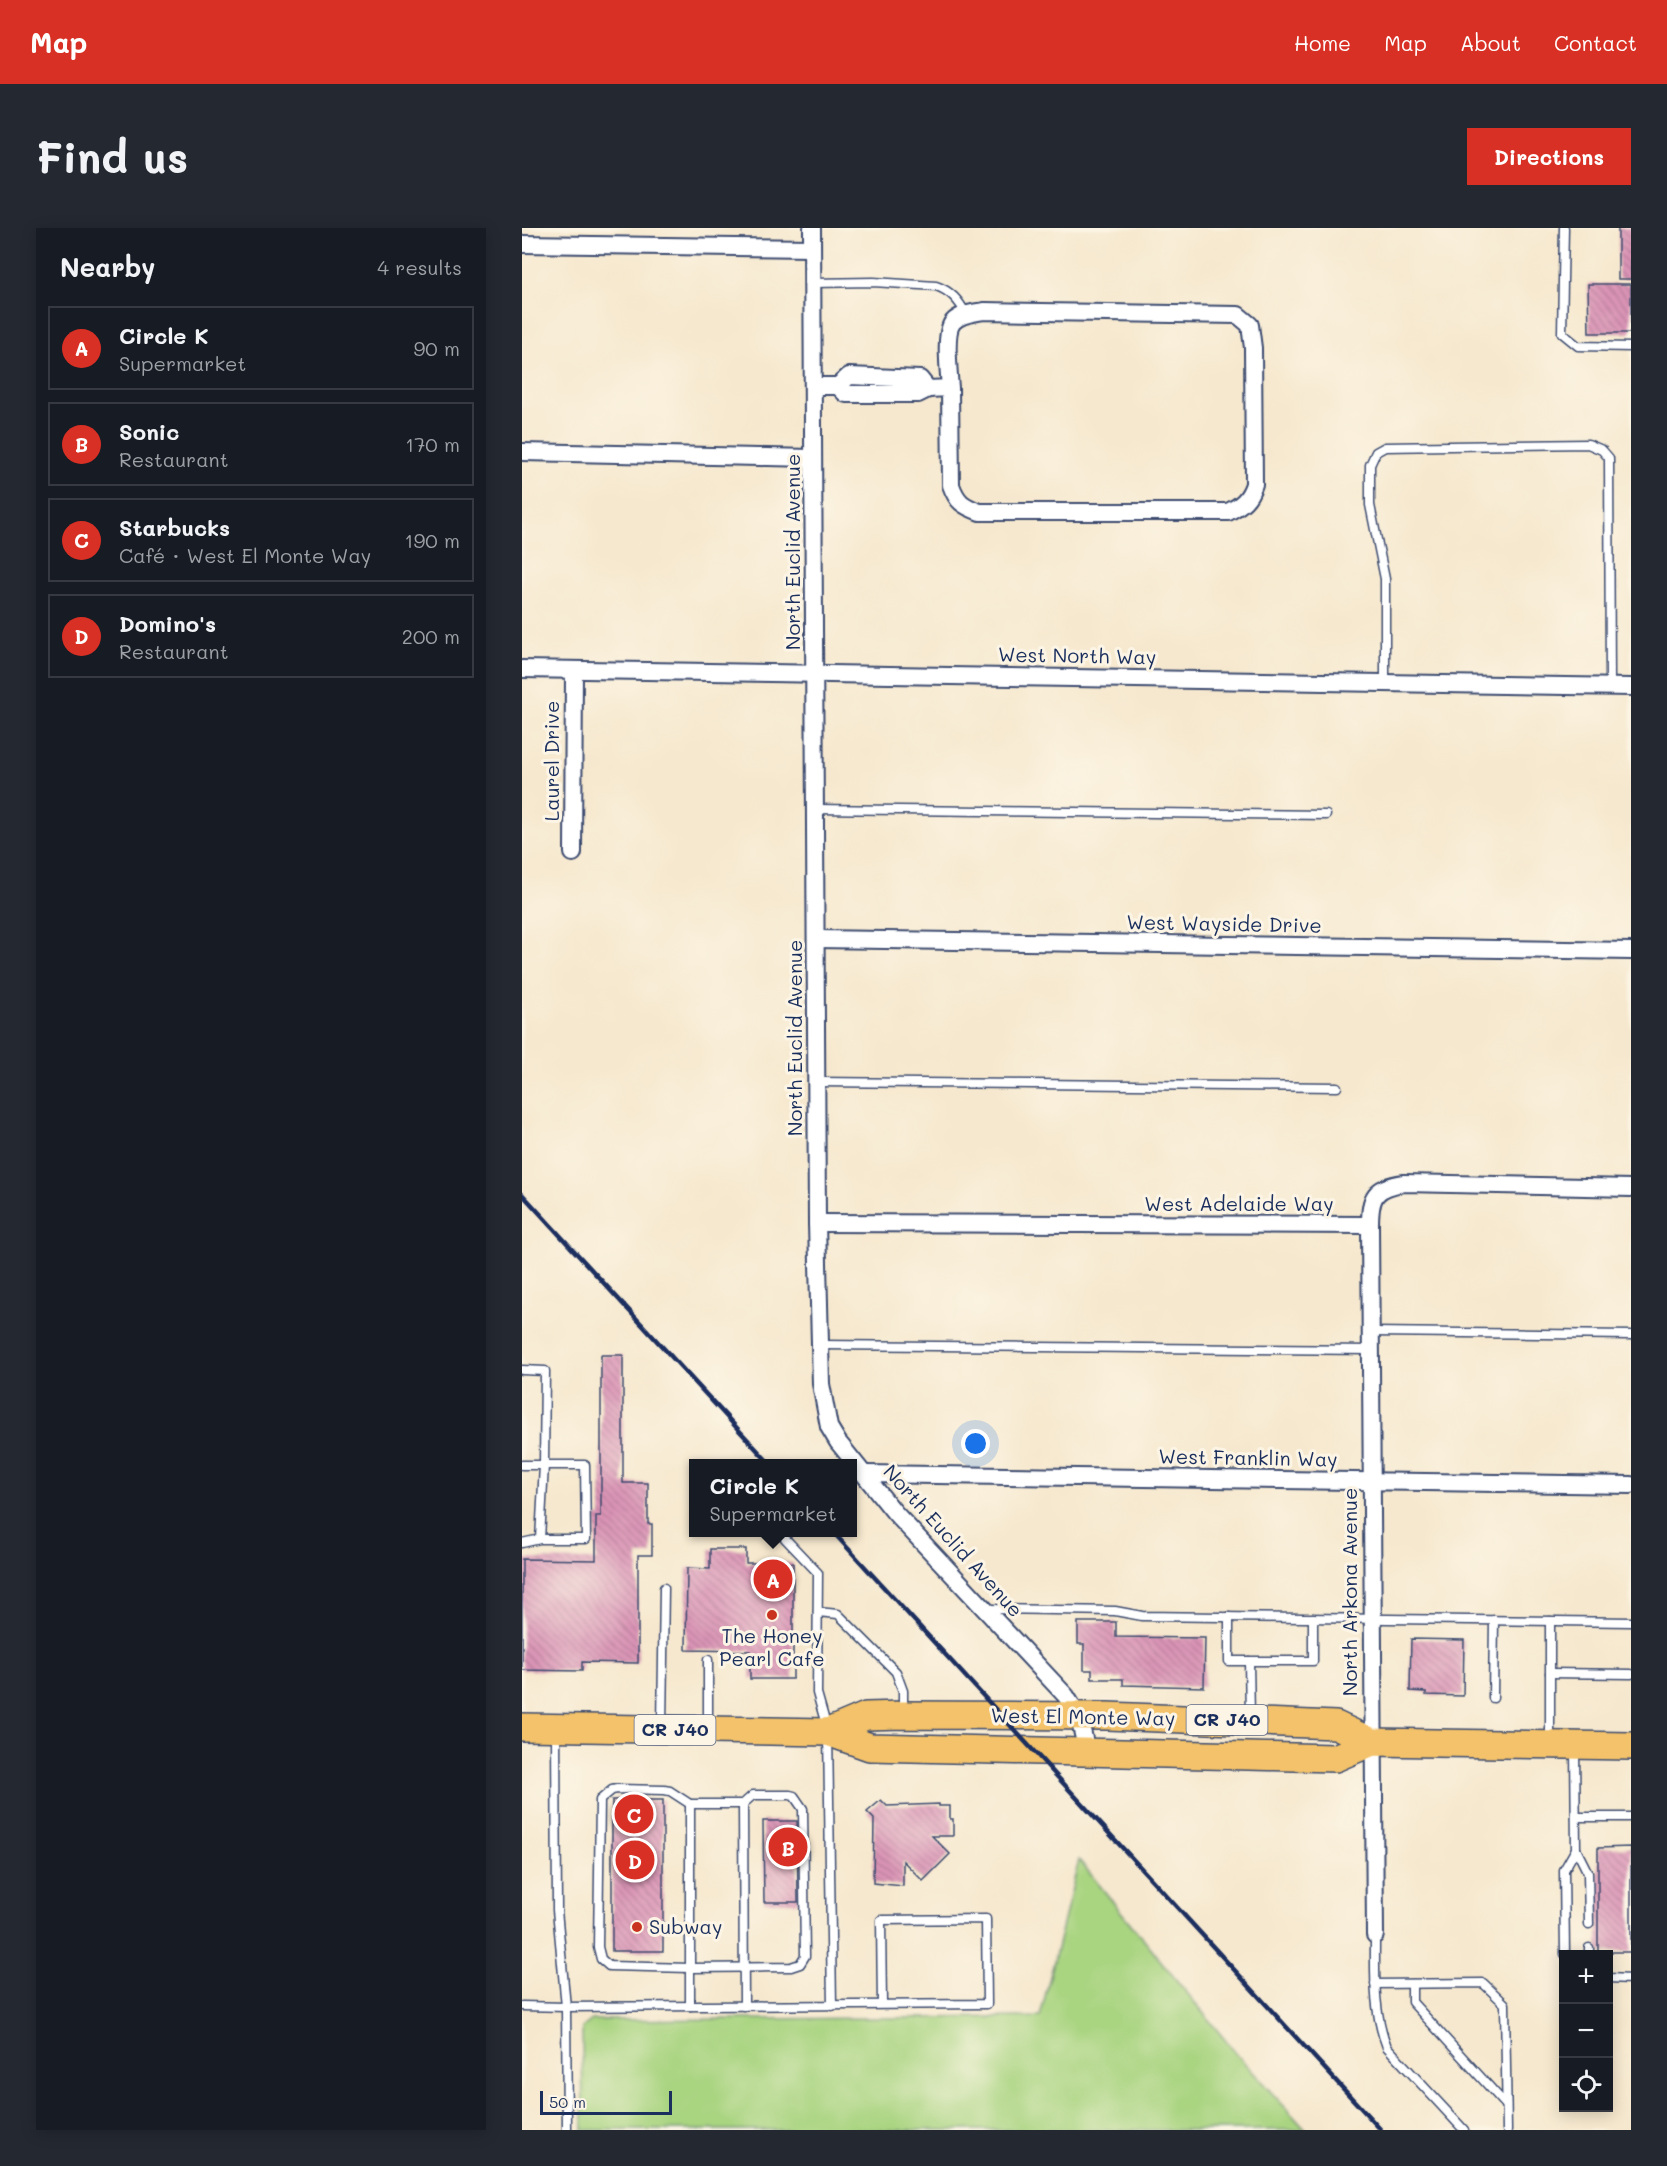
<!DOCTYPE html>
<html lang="en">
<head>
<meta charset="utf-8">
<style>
  :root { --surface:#171b24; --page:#242831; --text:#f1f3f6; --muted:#9ea1a6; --line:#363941; --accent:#d93025 }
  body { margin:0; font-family:Mali,sans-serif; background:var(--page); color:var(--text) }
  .controls { position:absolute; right:18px; bottom:18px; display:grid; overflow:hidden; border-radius:0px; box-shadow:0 3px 15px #0003 }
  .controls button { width:54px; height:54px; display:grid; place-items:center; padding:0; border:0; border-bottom:2px solid var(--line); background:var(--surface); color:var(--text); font:30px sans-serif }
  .scale { position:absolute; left:18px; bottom:15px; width:132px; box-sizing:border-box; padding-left:6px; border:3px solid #1b2f5e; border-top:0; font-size:16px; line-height:21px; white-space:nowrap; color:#1b2f5e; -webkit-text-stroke:4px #fcf5e5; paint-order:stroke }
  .you { position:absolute; left:454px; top:1216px; width:21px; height:21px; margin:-15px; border:4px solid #fff; border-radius:50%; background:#1a73e8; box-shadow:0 0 0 9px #1a73e833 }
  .badge { display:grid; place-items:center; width:39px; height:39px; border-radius:50%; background:var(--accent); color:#fff; font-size:20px; font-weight:700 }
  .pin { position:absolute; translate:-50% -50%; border:3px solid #fff; box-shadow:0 2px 6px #0006 }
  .popup { position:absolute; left:167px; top:1231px; width:168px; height:78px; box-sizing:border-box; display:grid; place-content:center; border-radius:0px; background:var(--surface); filter:drop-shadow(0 2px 4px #0005); font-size:20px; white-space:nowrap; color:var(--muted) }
  .popup b { font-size:22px; color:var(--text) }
  .popup::after { content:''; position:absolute; left:50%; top:100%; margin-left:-12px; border:12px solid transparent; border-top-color:var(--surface) }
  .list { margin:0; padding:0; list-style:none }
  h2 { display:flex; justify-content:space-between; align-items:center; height:78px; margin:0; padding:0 24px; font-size:26px }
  h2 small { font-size:20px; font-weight:400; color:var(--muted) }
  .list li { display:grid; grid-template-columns:39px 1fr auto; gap:18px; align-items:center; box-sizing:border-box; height:84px; margin:0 12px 12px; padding:0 12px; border:2px solid var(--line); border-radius:0px }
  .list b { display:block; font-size:22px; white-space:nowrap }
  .list p { margin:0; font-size:20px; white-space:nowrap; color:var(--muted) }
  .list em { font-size:20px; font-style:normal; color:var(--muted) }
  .icon { flex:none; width:33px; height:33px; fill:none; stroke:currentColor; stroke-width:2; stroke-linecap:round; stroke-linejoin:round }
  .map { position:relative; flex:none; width:1109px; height:1902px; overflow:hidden; border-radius:0px }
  header { display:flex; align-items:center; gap:36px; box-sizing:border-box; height:84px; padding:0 30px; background:var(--accent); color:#fff }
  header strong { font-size:28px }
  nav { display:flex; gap:33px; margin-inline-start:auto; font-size:21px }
  .intro { display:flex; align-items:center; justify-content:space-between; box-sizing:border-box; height:144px; padding:0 36px }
  h1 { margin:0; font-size:42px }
  .button { padding:15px 27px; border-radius:0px; background:var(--accent); color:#fff; font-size:21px; font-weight:700 }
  main { display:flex; gap:36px; padding:0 36px }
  aside { flex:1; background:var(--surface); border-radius:0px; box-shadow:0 3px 15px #0003 }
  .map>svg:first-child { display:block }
  .grass { fill:#a9d480; stroke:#62826f; stroke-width:1.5 }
  .building { fill:url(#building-back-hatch) }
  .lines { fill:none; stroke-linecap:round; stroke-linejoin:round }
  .service-casing { stroke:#3c4b6f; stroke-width:11 }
  .minor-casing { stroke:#3c4b6f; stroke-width:20 }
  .primary-casing { stroke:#3c4b6f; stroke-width:30 }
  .service { stroke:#fff; stroke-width:8 }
  .minor { stroke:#fff; stroke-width:16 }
  .primary { stroke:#f3c26a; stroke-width:27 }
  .rail { stroke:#1b2f5e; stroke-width:4.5 }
  .poi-dot { fill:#c8321e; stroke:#fcf5e5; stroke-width:2 }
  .labels { text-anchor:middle; stroke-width:6; stroke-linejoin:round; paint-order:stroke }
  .shield { fill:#fcf5e5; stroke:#5e6a86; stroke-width:1.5 }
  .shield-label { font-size:18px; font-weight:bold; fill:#1b2f5e }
  .street-label { font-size:20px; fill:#1b2f5e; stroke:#fcf5e5 }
  .poi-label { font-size:20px; fill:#1b2f5e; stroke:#fcf5e5 }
</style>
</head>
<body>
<header>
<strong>Map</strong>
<nav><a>Home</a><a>Map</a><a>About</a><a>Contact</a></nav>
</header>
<div class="intro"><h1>Find us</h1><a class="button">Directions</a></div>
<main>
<aside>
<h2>Nearby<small>4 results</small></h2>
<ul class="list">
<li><span class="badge">A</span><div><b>Circle K</b><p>Supermarket</p></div><em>90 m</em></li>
<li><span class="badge">B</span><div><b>Sonic</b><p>Restaurant</p></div><em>170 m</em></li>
<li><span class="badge">C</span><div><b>Starbucks</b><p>Café · West El Monte Way</p></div><em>190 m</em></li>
<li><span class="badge">D</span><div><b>Domino's</b><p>Restaurant</p></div><em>200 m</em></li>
</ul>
</aside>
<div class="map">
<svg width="1109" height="1902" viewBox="0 0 1109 1902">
  <defs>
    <pattern id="building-back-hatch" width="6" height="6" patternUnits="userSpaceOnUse" patternTransform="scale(1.5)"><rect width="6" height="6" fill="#db94b6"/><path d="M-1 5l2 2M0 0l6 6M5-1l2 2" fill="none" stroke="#b17997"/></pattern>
  </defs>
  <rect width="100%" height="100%" fill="#fcf5e5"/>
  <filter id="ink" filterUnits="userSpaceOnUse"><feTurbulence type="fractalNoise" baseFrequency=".0167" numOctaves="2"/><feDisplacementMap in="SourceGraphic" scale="12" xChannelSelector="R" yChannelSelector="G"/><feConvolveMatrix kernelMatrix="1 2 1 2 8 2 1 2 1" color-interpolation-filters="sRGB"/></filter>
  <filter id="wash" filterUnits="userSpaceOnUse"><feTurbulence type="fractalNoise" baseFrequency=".008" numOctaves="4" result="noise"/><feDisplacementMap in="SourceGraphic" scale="24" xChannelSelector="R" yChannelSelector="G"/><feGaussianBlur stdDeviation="1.35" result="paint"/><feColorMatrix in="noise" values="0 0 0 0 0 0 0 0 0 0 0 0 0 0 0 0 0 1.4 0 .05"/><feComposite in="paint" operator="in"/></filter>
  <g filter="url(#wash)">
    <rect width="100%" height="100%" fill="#f6e8ce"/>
    <!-- grass -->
    <polygon class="grass" points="557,1632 717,1829 784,1902 61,1902 60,1800 70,1792 518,1789"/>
    <g id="blocks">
      <!-- building -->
      <g class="building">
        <rect x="1096" y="0" width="13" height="51"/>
        <polygon points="1066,56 1109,56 1109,105 1067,105"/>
        <polygon points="79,1127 101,1127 101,1255 126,1255 126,1296 130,1296 130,1327 116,1327 116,1435 60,1434 60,1443 0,1442 0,1331 74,1332 74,1288 79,1288"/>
        <polygon points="188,1321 224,1321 224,1335 271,1335 271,1451 228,1451 228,1423 164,1422 165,1340 188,1341"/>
        <polygon points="556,1394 594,1394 594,1409 683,1410 682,1459 601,1457 601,1451 570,1451 570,1442 562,1442 562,1416 556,1416"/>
        <polygon points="889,1411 942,1412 941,1468 904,1467 904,1464 888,1463"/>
        <rect x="90" y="1572" width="51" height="151"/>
        <polygon points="359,1572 365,1578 417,1576 417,1578 428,1578 428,1591 431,1591 431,1608 410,1608 428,1626 401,1653 381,1633 381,1658 351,1655 352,1591 345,1584"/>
        <polygon points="241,1593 275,1593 276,1674 242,1674"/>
        <polygon points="1109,1619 1109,1724 1076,1724 1076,1620"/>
      </g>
    </g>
  </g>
  <g filter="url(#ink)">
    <use href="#blocks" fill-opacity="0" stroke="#3c4b6f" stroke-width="1.5"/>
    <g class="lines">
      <!-- service casing -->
      <g class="service-casing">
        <g id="service">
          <polyline points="1042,0 1040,105 1056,118 1109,119"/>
          <path d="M291,55L351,54L414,58C429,63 437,73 444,86"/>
          <polyline points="863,455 863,351 848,277 848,237 854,224 863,219 1066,216 1080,222 1087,230 1088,459"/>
          <polyline points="293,581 804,587"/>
          <polyline points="295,854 815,859"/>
          <polyline points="849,1104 1109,1107"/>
          <polyline points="298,1117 849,1122"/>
          <polyline points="0,1142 23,1143 22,1237 0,1237"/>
          <polyline points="257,1304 296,1345 295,1465 306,1504 310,1778"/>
          <polyline points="0,1315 18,1311 22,1237 63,1237 64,1311 18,1311"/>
          <polyline points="465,1381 593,1383 620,1388 1109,1394"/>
          <polyline points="296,1384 316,1386 374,1444 381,1463 381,1484"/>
          <polyline points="707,1389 707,1433 791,1433 791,1390"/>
          <polyline points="1028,1393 1028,1512"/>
          <polyline points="186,1432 186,1497"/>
          <polyline points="727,1433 728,1489"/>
          <polyline points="1028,1445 1109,1446"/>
          <polyline points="971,1470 972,1392"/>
          <polyline points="140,1498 142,1360"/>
          <polyline points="34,1504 35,1682 44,1779 45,1902"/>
          <polyline points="168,1576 148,1563 142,1562 95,1561 90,1562 78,1572 76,1719 79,1731 87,1738 168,1740 269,1739 278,1736 283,1728 281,1581 272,1568 268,1567 231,1567 221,1576"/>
          <polyline points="1054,1589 1109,1589"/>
          <polyline points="1054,1621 1066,1645 1067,1696"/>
          <path d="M853,1707C853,1745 851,1784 865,1819L942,1902"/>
          <polyline points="1067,1720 1067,1726"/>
          <polyline points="1043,1726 1042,1642 1054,1621 1053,1521"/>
          <polyline points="1086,1750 1109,1751"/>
          <polyline points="853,1756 961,1755 983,1776 985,1902"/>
          <polyline points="890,1756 890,1774 984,1877"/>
          <polyline points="0,1778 44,1779 465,1776 464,1691 359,1692 360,1777"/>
          <polyline points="168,1778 168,1576 221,1576 222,1778"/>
        </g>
      </g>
      <!-- minor casing -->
      <g class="minor-casing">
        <g id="minor">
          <path d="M290,0L295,995L299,1156L307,1199L316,1214L373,1285L544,1468C557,1488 561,1500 564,1524"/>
          <polyline points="0,16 290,20"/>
          <polyline points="291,158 316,158 327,148 398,151 406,161 396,166 324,166 316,158"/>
          <path d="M406,161L428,160C427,146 422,104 431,94C438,86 452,85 462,83L716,87L728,97L731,120L732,256C727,271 720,277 706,284H458C441,278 435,274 429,257L428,160"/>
          <polyline points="0,224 291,230"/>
          <polyline points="0,441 1109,459"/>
          <polyline points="51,625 52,442"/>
          <polyline points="294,711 1109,723"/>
          <path d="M295,995L848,997C848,969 852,959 882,955L1109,960"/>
          <polyline points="848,997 853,1707"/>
          <polyline points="343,1246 1109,1257"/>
        </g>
      </g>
      <!-- primary casing -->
      <g class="primary-casing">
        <g id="primary">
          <polyline points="0,1499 306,1504 348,1519 813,1530 850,1514 1109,1518"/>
          <polyline points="306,1504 344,1488 381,1487 585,1488 814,1497 850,1514"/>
        </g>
      </g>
      <!-- service -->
      <use href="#service" class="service"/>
      <!-- minor -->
      <use href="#minor" class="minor"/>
      <!-- primary -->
      <use href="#primary" class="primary"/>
      <!-- rail -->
      <g class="rail">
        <polyline points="0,966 248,1236"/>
        <polyline points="311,1304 859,1902"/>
      </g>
    </g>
  </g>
  <!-- markers -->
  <g class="poi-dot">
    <circle cx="250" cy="1387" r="6"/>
    <circle cx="115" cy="1699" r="6"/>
  </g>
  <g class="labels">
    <!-- shield labels -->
    <g class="shield">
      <rect x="664.5" y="1477" width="81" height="30" rx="4.5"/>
      <rect x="112.5" y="1487" width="81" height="30" rx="4.5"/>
    </g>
    <g class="shield-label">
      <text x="705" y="1498">CR J40</text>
      <text x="153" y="1508">CR J40</text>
    </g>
    <!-- street labels -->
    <g class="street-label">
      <text transform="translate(271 324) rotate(-90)" y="7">North Euclid Avenue</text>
      <text transform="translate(555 428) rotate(1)" y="7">West North Way</text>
      <text transform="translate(30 533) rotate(-90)" y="7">Laurel Drive</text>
      <text transform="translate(702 696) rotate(1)" y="7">West Wayside Drive</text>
      <text transform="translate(273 810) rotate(-90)" y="7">North Euclid Avenue</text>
      <text x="717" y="983">West Adelaide Way</text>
      <text transform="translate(726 1230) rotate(1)" y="7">West Franklin Way</text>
      <text transform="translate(431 1313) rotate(48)" y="7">North Euclid Avenue</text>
      <text transform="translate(828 1364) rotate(-90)" y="7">North Arkona Avenue</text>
      <text transform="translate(561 1489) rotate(1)" y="7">West El Monte Way</text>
    </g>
    <!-- poi labels -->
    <g class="poi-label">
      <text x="250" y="1415">The Honey<tspan x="250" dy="23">Pearl Cafe</tspan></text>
      <text x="127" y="1706" text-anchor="start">Subway</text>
    </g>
  </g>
</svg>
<div class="controls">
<button>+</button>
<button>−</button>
<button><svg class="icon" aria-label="locate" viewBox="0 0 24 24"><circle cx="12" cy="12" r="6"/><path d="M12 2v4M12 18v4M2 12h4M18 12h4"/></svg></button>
</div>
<div class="scale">50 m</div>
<div class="you"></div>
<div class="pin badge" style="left:251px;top:1351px">A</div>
<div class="popup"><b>Circle K</b>Supermarket</div>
<div class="pin badge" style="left:266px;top:1619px">B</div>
<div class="pin badge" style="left:112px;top:1586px">C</div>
<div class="pin badge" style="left:113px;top:1632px">D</div>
</div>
</main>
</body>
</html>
